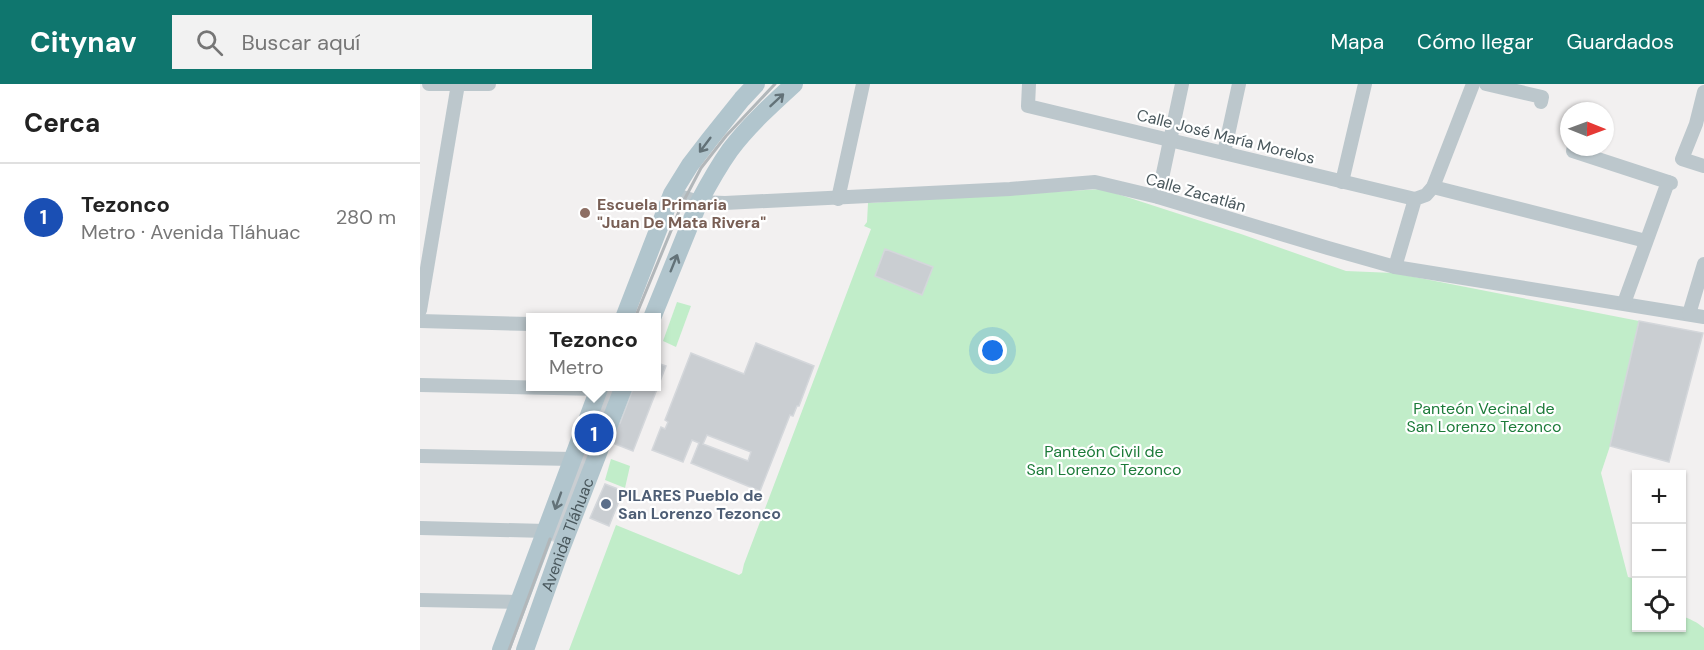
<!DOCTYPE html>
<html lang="es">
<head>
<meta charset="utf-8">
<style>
  :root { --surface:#fff; --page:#f2f2f2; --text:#222; --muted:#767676; --line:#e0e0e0; --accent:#0f766e }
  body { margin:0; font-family:"DM Sans",sans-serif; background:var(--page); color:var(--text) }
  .controls { position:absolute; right:18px; bottom:18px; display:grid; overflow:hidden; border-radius:0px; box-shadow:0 2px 4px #0004 }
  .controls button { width:54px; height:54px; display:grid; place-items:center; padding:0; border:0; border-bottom:2px solid var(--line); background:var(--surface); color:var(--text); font:30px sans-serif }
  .compass { position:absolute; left:1140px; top:18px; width:54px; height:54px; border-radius:50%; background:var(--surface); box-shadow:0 2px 4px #0004; rotate:91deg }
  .you { position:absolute; left:573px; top:267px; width:21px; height:21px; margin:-15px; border:4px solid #fff; border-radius:50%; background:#1a73e8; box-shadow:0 0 0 9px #1a73e833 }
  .badge { display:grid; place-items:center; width:39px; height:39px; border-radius:50%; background:var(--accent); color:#fff; font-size:20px; font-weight:700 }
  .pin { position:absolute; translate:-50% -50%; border:3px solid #fff; box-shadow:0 2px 6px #0006 }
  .popup { position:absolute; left:106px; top:229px; width:135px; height:78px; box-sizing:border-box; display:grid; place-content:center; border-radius:0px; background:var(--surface); filter:drop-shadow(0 2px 4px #0005); font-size:20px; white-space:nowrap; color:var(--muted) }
  .popup b { font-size:22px; color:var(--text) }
  .popup::after { content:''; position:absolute; left:50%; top:100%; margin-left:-12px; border:12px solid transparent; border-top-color:var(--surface) }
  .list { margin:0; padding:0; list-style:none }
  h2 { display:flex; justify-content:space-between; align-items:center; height:78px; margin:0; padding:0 24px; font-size:26px }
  h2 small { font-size:20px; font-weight:400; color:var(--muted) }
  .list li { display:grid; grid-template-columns:39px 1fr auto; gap:18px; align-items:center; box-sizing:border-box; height:108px; padding:0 24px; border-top:2px solid var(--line) }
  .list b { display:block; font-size:22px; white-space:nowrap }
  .list p { margin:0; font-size:20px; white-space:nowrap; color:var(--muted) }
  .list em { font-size:20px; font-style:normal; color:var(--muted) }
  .icon { flex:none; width:33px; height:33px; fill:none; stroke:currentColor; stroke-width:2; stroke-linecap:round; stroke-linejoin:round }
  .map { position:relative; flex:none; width:1284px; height:566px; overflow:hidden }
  header { display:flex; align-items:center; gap:36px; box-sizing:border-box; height:84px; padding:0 30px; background:var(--accent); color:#fff }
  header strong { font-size:28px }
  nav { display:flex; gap:33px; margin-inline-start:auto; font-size:21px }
  .search { width:420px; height:54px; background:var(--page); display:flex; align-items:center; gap:15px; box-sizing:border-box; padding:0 21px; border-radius:0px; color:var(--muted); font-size:22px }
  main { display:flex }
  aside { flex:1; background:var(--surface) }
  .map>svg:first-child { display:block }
  .green { fill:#c1edc9 }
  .building { fill:#caced2; stroke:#d4d7db; stroke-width:1.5; fill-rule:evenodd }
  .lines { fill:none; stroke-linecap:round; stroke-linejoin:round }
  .minor { stroke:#bcc7cc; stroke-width:14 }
  .major { stroke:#b1c5cd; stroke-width:18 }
  .rail { stroke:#b2b7ba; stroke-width:3 }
  .oneway { stroke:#637278 }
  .education-dot { fill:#8d6e63; stroke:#fff; stroke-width:2 }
  .service-dot { fill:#5c6f8a; stroke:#fff; stroke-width:2 }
  .labels { text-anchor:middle; stroke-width:4.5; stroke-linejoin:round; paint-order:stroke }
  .street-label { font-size:16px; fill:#49575c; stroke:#fff }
  .education-label { font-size:16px; font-weight:bold; fill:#785e54; stroke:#fff; text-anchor:start }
  .park-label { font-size:16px; fill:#1c7b39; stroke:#fff }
  .service-label { font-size:16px; font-weight:bold; fill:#4e5e75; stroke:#fff; text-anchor:start }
</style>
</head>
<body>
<header>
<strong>Citynav</strong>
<div class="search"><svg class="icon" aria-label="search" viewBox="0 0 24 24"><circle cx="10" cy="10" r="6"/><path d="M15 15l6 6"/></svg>Buscar aquí</div>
<nav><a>Mapa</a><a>Cómo llegar</a><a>Guardados</a></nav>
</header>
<main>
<aside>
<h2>Cerca<small></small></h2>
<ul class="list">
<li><span class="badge" style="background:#1a4fb4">1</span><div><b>Tezonco</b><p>Metro · Avenida Tláhuac</p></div><em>280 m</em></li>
</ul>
</aside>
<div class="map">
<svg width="1284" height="566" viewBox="0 0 1284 566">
  <rect width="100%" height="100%" fill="#f2f0f0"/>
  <!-- green -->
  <g class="green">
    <path d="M682,105L821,150L926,187L974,189L1219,237L1190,362L1181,389L1208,493L1216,495V544H1262V532C1270,535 1277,538 1284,544V566H149L196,441L319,491L322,489L324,480L451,145L444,142L447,138L448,119Z"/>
    <polygon points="257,218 271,222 256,263 243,257"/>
    <polygon points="191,375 210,382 205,404 185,396"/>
  </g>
  <!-- building -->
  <g class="building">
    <polygon points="465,165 513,183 502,211 455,192"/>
    <polygon points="1219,237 1283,249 1249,378 1190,362"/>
    <path d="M336,259L394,282L379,322H377L373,332L370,331L340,407L271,379L279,359L272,356L263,378L232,366L241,343L245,345L248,338L245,336L271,269L324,290ZM287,351L331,368L328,377L283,360Z"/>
    <polygon points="237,279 246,282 213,367 185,356 145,461 120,452 173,315 164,302 206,302 193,337 200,339 214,302 237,302"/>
    <polygon points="185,400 203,407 189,442 170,434"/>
  </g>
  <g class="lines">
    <!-- minor -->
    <g class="minor">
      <polyline points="9,0 69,0"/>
      <polyline points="609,0 608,22 995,115"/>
      <polyline points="1066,0 1122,13 1121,18"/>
      <polyline points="1284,8 1276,40 1262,75 1284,82"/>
      <polyline points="1154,63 1153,67 1251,99"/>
      <polyline points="804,69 819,0"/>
      <polyline points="922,98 945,0"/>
      <polyline points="1013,103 1226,157"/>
      <polyline points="252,110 279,118 305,119 590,105 675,98 738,113 908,164 975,183 1284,233"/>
      <polyline points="738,113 762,0"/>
      <polyline points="418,115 443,0"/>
      <polyline points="975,183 995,115 1006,111 1013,103 1053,0"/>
      <polyline points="1204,219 1248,98"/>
      <polyline points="0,226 38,0"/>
      <polyline points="1269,230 1284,180"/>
      <polyline points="0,237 111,240"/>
      <polyline points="0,301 179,305"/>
      <polyline points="0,372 153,375"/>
      <polyline points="0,444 126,447"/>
      <polyline points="0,516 99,518"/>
    </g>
    <!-- major -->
    <g class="major">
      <polyline points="204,234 252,110 270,81 290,55 322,15 336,0"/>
      <path d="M232,234L279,118C288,101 298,83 310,66C328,42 352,20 374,0"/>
      <polyline points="81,566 180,302"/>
      <path id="s1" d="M105,566L139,470L204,302"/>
    </g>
    <!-- rail -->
    <g class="rail">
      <polyline points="215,234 262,120 281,84 306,52 355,0"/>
      <polyline points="89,566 130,455"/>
    </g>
  </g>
  <!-- one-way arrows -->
  <defs><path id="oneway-shaft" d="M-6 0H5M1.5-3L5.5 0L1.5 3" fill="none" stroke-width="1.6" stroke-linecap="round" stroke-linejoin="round" transform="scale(1.5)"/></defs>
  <g class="oneway">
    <use href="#oneway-shaft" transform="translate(357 16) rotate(-43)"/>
    <use href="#oneway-shaft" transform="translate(285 61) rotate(127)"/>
    <use href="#oneway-shaft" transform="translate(254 179) rotate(-68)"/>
    <use href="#oneway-shaft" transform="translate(138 417) rotate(110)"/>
  </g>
  <!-- markers -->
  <circle class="education-dot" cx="165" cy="129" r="6"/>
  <circle class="service-dot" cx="186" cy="420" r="6"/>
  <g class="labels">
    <!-- street labels -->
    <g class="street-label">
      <text transform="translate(806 52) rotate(14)" y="6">Calle José María Morelos</text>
      <text transform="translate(776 108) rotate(16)" y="6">Calle Zacatlán</text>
      <text dy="6" stroke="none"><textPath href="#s1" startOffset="123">Avenida Tláhuac</textPath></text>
    </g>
    <!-- education labels -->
    <g class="education-label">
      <text x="177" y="126">Escuela Primaria<tspan x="177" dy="18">"Juan De Mata Rivera"</tspan></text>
    </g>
    <!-- park labels -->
    <g class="park-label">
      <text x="1064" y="330">Panteón Vecinal de<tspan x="1064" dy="18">San Lorenzo Tezonco</tspan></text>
      <text x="684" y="373">Panteón Civil de<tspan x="684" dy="18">San Lorenzo Tezonco</tspan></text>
    </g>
    <!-- service labels -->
    <g class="service-label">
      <text x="198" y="417">PILARES Pueblo de<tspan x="198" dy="18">San Lorenzo Tezonco</tspan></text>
    </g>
  </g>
</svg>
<div class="controls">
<button>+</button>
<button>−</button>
<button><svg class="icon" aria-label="locate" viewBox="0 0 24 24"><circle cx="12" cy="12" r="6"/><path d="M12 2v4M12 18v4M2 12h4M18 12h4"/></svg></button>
</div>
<svg class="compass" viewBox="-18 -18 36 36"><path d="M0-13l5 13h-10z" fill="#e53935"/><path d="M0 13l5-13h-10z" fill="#767676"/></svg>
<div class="you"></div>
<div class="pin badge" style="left:174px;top:349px;background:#1a4fb4">1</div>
<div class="popup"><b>Tezonco</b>Metro</div>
</div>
</main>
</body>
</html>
